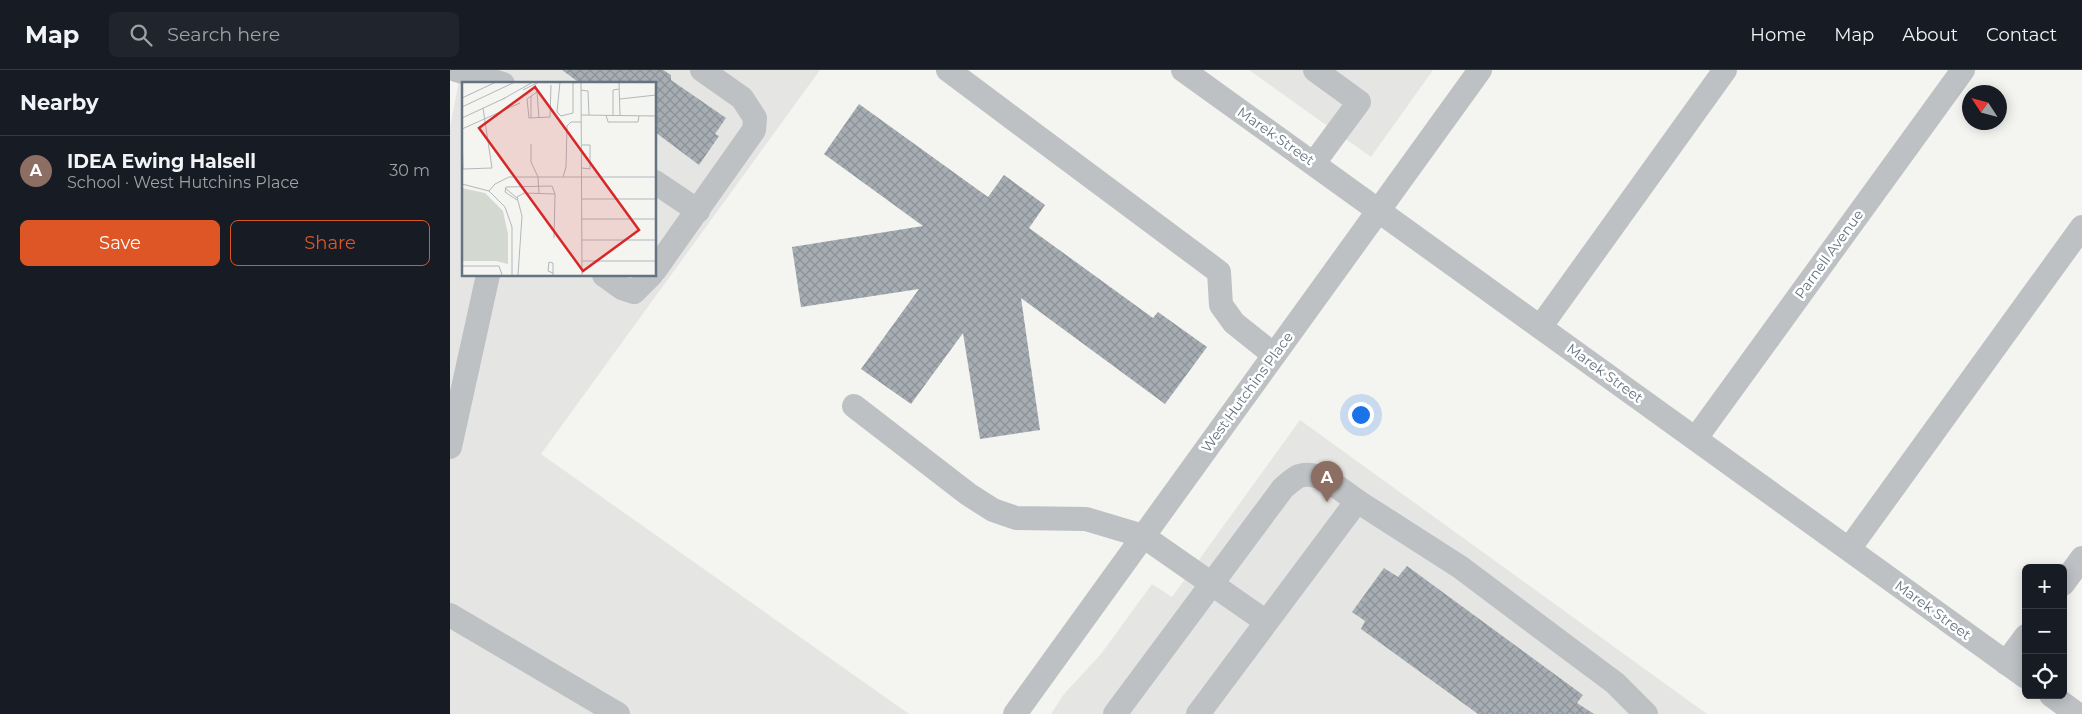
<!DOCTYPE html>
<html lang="en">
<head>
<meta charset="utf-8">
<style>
  :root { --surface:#171b24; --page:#20242c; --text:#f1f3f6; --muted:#9ea1a6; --line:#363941; --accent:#de5626 }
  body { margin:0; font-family:Montserrat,sans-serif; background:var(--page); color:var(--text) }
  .controls { position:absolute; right:15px; bottom:15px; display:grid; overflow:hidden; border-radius:8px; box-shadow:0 2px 12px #0003 }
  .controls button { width:45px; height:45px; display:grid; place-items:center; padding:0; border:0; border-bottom:1px solid var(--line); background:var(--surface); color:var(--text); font:25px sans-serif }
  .compass { position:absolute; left:1512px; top:15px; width:45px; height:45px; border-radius:50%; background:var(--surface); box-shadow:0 2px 12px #0003; rotate:306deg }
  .you { position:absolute; left:910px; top:344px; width:18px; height:18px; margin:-12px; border:4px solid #fff; border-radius:50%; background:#1a73e8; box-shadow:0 0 0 8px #1a73e833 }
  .badge { display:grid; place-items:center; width:32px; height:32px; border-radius:50%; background:var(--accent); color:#fff; font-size:16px; font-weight:700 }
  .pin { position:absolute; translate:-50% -41px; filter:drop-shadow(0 1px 2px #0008) }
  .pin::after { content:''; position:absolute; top:26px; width:18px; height:15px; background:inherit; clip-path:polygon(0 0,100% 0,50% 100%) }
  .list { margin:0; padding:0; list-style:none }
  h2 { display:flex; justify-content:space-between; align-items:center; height:65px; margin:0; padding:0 20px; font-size:21px }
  h2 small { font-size:16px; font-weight:400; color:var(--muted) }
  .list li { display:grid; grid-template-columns:32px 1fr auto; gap:15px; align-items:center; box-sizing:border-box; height:70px; padding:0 20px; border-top:1px solid var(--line) }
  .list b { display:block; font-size:19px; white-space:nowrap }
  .list p { margin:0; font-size:16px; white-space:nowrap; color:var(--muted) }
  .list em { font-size:16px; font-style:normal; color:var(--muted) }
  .actions { display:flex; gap:10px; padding:15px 20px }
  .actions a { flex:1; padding:11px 0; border:1px solid var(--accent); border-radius:8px; text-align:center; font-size:18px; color:var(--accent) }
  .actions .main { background:var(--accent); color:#fff }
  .icon { flex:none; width:28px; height:28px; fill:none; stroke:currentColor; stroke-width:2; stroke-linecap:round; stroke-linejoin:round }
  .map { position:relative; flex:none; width:1632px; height:644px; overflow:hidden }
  header { display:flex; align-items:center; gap:30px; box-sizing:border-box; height:70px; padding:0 25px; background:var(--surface); border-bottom:1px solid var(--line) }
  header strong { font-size:24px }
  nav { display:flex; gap:28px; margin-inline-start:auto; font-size:18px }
  .search { width:350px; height:45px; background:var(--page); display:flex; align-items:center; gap:12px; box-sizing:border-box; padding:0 18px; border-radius:8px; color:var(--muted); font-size:19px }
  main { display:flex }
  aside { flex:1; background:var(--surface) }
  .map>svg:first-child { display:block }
  .built { fill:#e5e6e4; fill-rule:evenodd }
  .building { fill:url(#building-cross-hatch) }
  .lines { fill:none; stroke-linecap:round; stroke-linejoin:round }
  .minor { stroke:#bdc1c4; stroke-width:24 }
  .labels { text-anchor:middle; stroke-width:5; stroke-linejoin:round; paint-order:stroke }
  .street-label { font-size:14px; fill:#647381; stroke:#fff }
  .inset-road { fill:none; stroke:#b1b8bd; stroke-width:1 }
  .view { fill:#d62828; fill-opacity:0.15; stroke:#d62828; stroke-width:2.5 }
  .inset-edge { fill:none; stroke:#647381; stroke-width:2.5 }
</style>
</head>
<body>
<header>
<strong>Map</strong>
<div class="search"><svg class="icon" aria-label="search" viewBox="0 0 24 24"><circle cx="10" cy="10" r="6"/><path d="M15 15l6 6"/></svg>Search here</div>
<nav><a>Home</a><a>Map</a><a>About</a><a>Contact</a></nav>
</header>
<main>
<aside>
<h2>Nearby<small></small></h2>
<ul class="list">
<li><span class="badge" style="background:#8d6e63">A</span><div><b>IDEA Ewing Halsell</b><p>School · West Hutchins Place</p></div><em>30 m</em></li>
</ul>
<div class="actions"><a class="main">Save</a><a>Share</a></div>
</aside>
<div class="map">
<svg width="1632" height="644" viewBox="0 0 1632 644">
  <defs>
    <pattern id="building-cross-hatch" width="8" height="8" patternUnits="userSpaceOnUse" patternTransform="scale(1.25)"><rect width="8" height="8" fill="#a6adb3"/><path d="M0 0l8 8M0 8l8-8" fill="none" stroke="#8b9197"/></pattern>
  </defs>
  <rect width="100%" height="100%" fill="#f4f4f0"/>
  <!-- built -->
  <g class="built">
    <path d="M11,0H370L91,384L459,644H0V57ZM14,14H205V205H14Z"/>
    <polygon points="799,0 983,0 921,87"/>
    <polygon points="850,350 1257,644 601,644 614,624 651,584 702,514 722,527"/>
  </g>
  <!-- building -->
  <g class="building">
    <polygon points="112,0 213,0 221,5 221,10 276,48 265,64 269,66 249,95 205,62 205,14 131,14"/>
    <polygon points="409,34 538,127 554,105 595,135 579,158 703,248 708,242 757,277 715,334 571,228 590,360 530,369 513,263 461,334 411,299 469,219 351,237 342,177 473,156 374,84"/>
    <polygon points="957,496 1133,625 1127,633 1144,644 1028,644 911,559 915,551 902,542 934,498 948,507"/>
  </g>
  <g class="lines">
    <!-- minor -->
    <g class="minor">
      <polyline points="6,0 53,14"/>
      <polyline points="498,0 769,202 771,235 784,253 824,285"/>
      <polyline points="733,0 1576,607"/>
      <polyline points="864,93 909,32 865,0"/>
      <polyline points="205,112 248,141"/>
      <polyline points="205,200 304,60 305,48 292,28 252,0"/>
      <polyline points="154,205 172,218 184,222 201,205"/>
      <polyline points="1091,256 1275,0"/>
      <polyline points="404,336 518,424 543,440 566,448 636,449 693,466 815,551"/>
      <polyline points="1246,368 1513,0"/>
      <polyline points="0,377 38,205"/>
      <polyline points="1399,479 1632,157"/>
      <polyline points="1613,514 1632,488"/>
      <polyline points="0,545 168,644"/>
      <polyline points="1556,593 1576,566"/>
      <polyline points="1601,625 1627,644"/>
      <polyline points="565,644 1030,0"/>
      <path d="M665,644L833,418C837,415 844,408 849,406C869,399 892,421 907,431"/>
      <polyline points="748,644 907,431 1010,497 1165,613 1196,644"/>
    </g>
  </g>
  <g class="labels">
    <!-- street labels -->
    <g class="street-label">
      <text transform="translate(826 66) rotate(35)" y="5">Marek Street</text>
      <text transform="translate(1379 184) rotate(-54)" y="5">Parnell Avenue</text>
      <text transform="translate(1155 303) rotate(36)" y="5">Marek Street</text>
      <text transform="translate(797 322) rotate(-54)" y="5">West Hutchins Place</text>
      <text transform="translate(1483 540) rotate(36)" y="5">Marek Street</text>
    </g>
  </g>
  <!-- overview -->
  <g transform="translate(12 12)">
    <rect width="194" height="194" fill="#f4f4f0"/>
    <path d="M0,106L23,111L41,129L46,152V182L34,179H0Z" fill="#d3d9d0"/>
    <path class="inset-road" d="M98,0L95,30L99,34L111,31V1L120,0M119,0L120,193M157,0L158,34M73,3L75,10L65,17L67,36L88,35L89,3M61,8L77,0M119,8L126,9L127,33M75,10L77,36M69,14V36M0,16L34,0M41,17L71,0M158,17L194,13M0,25L53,0M119,33L194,34M144,33L146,40H176L177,34M151,34V8L157,7M0,36L43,16M0,47L58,21M0,48L1,87L30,86L21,26M69,62V80L76,95L77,111M120,63H128V87L120,86M101,95L104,85L105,44L109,40H119M0,102L27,109L43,125L50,145V193M43,106L55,116M27,109L33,102L47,95H194M120,117H194M55,118L43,110L44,105L90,104L93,112M120,137H194M120,158H194M120,179H194M0,184H37L40,193M91,191L86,189L87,180L91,181V193M56,193L60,134L55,115L62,111L93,112L92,156"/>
    <path class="view" d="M73,5L177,148L121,189L17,46Z"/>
    <rect width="194" height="194" class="inset-edge"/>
  </g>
</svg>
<div class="controls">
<button>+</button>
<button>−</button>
<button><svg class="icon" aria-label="locate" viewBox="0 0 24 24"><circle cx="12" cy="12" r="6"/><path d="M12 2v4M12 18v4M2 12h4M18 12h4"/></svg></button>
</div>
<svg class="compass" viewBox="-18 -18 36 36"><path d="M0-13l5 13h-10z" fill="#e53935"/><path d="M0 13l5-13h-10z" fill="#9ea1a6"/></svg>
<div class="you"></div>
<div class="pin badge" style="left:877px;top:432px;background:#8d6e63">A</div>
</div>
</main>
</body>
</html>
